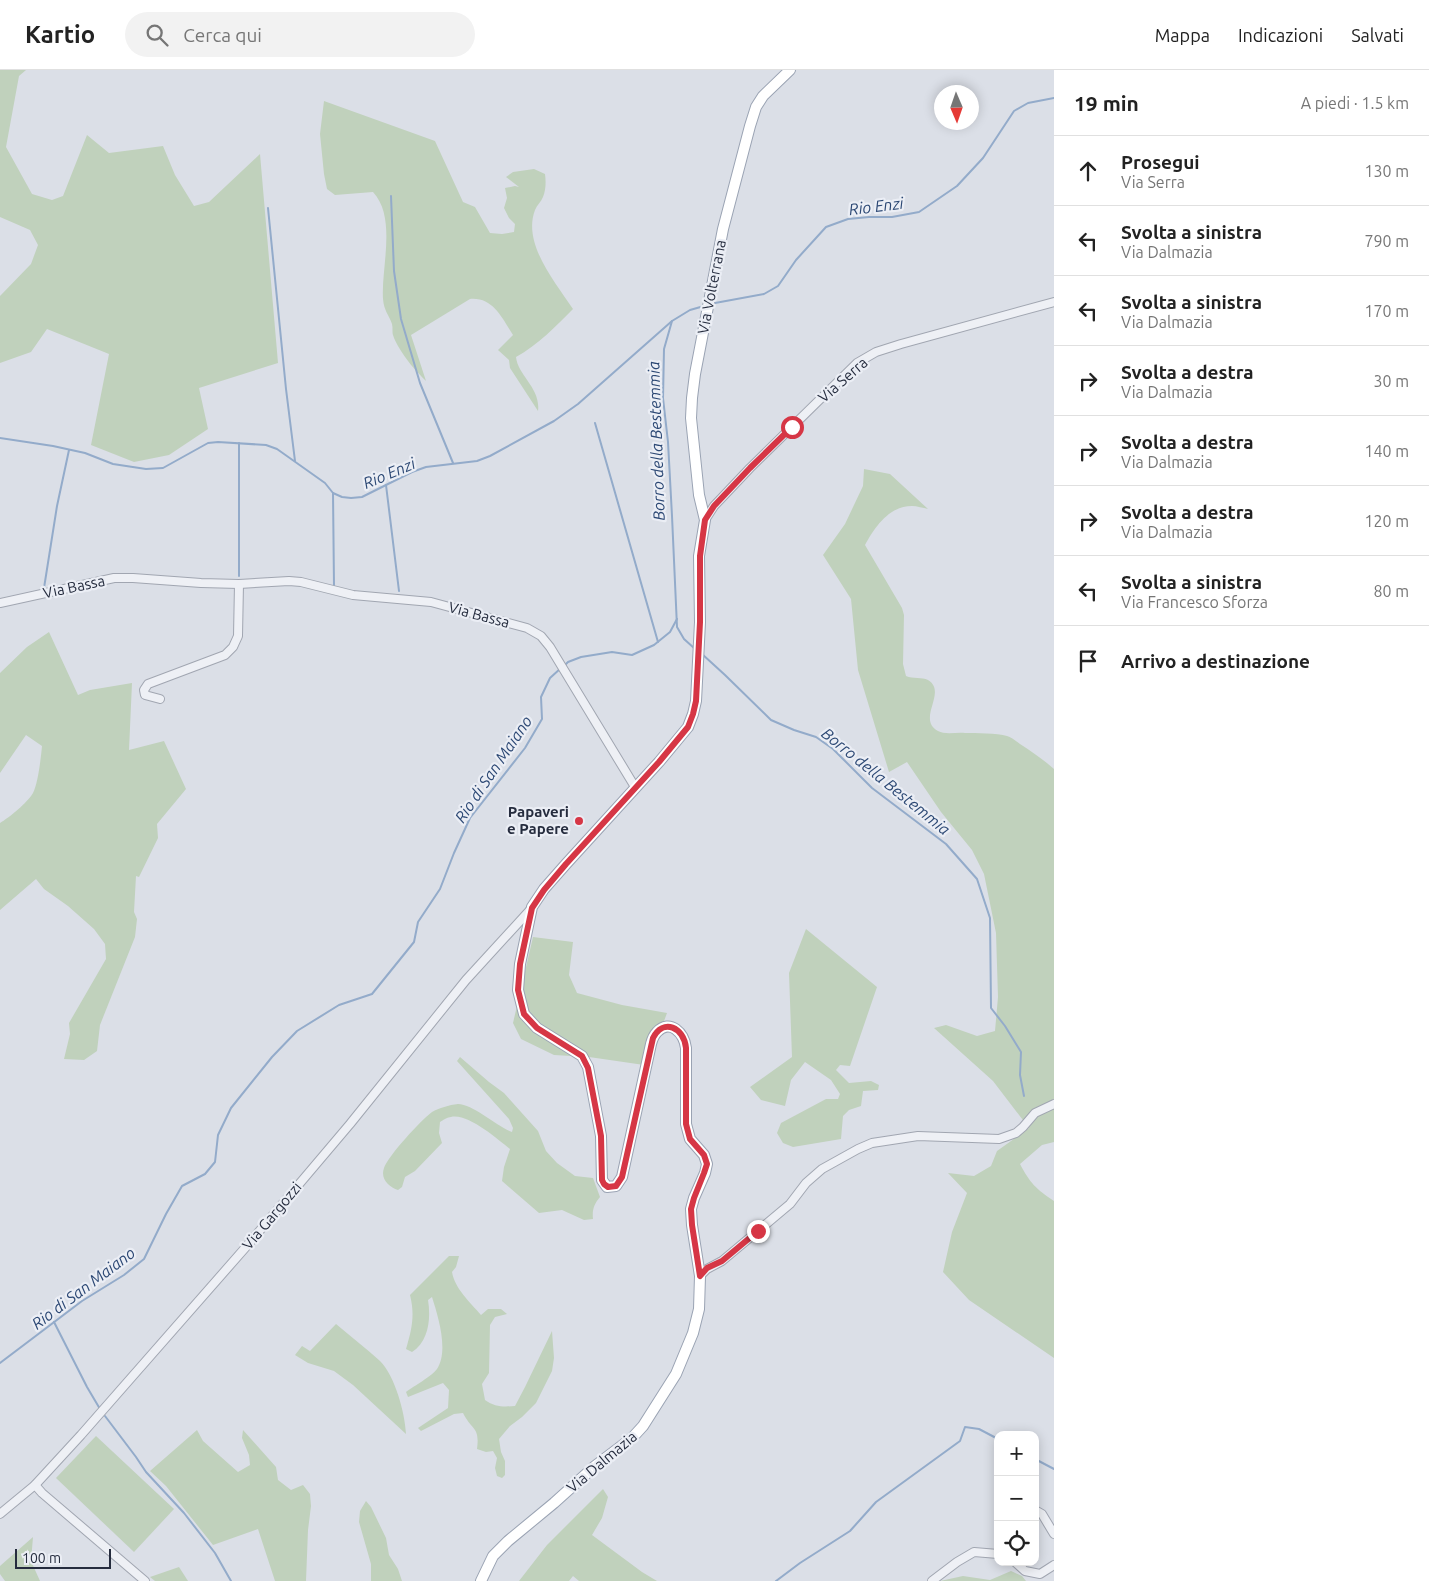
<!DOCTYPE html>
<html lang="it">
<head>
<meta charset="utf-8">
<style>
  :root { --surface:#fff; --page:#f2f2f2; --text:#222; --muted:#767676; --line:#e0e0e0 }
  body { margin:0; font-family:Ubuntu,sans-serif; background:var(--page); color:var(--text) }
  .controls { position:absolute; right:15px; bottom:15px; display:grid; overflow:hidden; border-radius:10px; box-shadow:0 2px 12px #0003 }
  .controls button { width:45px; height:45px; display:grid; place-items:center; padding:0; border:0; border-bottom:1px solid var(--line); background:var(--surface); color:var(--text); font:25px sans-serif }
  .compass { position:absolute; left:934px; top:15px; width:45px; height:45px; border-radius:50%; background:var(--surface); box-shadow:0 2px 12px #0003; rotate:178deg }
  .scale { position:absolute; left:15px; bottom:12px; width:96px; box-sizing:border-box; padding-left:5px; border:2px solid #252c3e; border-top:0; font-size:14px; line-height:18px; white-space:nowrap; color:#252c3e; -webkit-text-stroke:4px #ebeef5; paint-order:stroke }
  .stop { position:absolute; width:15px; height:15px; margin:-11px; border:4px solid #d63645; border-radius:50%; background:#fff }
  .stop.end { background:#d63645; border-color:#fff; box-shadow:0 1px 5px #0008 }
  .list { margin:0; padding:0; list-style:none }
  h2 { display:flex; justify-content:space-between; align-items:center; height:65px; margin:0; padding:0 20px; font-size:21px }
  h2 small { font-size:16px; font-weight:400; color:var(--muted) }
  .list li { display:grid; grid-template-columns:32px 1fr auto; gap:15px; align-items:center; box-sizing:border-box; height:70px; padding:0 20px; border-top:1px solid var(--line) }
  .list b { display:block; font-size:19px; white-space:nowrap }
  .list p { margin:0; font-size:16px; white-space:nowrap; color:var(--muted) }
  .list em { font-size:16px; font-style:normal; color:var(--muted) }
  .icon { flex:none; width:28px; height:28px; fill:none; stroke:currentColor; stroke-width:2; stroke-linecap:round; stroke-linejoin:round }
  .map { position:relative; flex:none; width:1054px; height:1511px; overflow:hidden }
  header { display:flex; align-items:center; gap:30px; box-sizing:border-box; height:70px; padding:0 25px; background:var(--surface); border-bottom:1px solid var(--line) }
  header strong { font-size:24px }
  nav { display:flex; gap:28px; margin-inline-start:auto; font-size:18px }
  .search { width:350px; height:45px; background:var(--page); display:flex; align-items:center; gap:12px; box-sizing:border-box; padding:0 18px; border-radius:28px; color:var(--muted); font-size:19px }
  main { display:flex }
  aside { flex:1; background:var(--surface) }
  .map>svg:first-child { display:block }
  .green { fill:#c0d1bc }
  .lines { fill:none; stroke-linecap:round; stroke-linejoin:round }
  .stream { stroke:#93abca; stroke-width:2 }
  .minor-casing { stroke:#a1a6b1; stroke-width:10 }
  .major-casing { stroke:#9aa3b3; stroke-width:12 }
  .minor { stroke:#eef0f5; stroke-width:8 }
  .major { stroke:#fff; stroke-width:10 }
  .route { stroke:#d63645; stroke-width:6 }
  .poi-dot { fill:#d63645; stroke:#ebeef5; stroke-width:2 }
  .labels { text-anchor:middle; stroke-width:4.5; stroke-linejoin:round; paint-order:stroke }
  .street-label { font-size:15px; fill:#252c3e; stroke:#ebeef5 }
  .poi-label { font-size:15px; font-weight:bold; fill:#252c3e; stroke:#ebeef5; text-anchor:end }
  .water-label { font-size:16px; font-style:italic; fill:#2c4874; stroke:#ebeef5 }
</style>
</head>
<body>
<header>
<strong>Kartio</strong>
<div class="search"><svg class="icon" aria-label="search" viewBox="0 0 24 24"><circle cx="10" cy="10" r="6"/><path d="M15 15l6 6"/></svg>Cerca qui</div>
<nav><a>Mappa</a><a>Indicazioni</a><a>Salvati</a></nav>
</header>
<main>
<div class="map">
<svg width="1054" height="1511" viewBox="0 0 1054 1511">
  <rect width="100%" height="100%" fill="#dbdfe7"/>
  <!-- green -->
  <g class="green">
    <polygon points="0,0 26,0 19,6 6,77 32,124 52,130 63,126 87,65 109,83 163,76 175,105 194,136 209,132 260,84 278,293 199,318 208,359 169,385 134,392 91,375 109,284 47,259 31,282 0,293 0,226 31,194 38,175 30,160 0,147"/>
    <path d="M324,31L435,71L463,132L475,137L490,163L502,164L514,162L515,154L509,148L504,138L507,128L505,118L515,116L519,117L506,107L513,102L534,99L545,104C546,111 546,120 543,127C541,132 537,135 535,140C522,174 556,213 573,239C556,256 538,275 516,287C518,306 541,318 538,341L510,298L509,290L498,280L513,265C502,248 493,227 470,229L411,265L426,311C415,300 406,290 398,276C396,272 394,269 393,265C392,262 393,258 392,254C389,245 384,241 383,229C381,197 397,148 373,122L335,125L327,119L324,104L320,64Z"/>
    <path d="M864,399L890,404L928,439C923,438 917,436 912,436C889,436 875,457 865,475L902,538L904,545L903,594L906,606C913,609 922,607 928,610C948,622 916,649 938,661C945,665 957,662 965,663C976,663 997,663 1007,666C1011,667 1016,671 1020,674C1032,682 1043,689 1054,699V1072L1042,1075L1020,1094C1030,1113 1036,1119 1054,1131V1288L969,1230L943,1202L952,1162L967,1123L948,1103L974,1106L991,1096L997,1081L1029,1058L993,1011L934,958L946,955L977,966L995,961L998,927L996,863L984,804L972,780L941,742L907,692L889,702L858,600L851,529L823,485L845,454L863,416Z"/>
    <path d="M49,562L78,625L90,620L132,613L129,680L164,671L186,719L157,754L158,768L139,807L136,806L134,842L137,849L135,867L100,955L97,981L84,990L64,989L70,964L69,953L106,889L105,874L94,859L68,836L44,819L36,809L0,840V753C10,747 27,733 33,723C38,714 41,687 42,676L26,665L0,703V603L27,577Z"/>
    <polygon points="806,859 877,917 850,996 840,995 836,1000 849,1013 871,1011 879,1015 878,1020 863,1021 861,1036 849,1040 843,1046 841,1069 793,1077 783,1073 777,1063 781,1053 826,1029 838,1029 840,1024 831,1010 805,992 791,1010 785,1036 761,1030 750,1017 792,987 789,903"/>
    <polygon points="533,867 573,872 569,905 577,923 622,935 667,943 657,970 651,996 589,987 554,985 521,969 513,953"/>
    <path d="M460,987L489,1012L504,1023L538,1061L546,1081L557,1093L575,1106L593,1108L600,1127C594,1134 592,1140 593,1149L584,1150L562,1140L539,1143L502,1111L504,1097L510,1079C497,1069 468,1043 451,1047C448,1047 443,1050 440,1052L439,1063L442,1073L415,1101L405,1107L402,1117L398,1120C389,1117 380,1109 384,1098C388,1086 422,1049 432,1042C439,1038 449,1035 458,1034C473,1034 496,1056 512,1062L513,1058L509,1049L457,991Z"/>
    <path d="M449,1186H459L456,1197L452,1202C455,1219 470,1232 481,1245L488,1239H501L507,1244L495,1247L490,1255L489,1303L482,1314L485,1330C495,1337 503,1337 515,1336L525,1317L552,1261L554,1288L552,1301L536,1333L522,1347L510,1356L499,1369L501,1382L505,1391V1405L502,1408L497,1406L495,1398L497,1388L493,1381L486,1382L477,1379C480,1356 472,1361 463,1343L454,1344L421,1361L418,1358L448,1338L449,1320L443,1313L408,1327L406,1322C414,1316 432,1306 437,1299C449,1281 438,1246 432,1227L428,1230C431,1248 429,1271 412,1282L406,1279C412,1259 415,1245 410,1225Z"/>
    <path d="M336,1254C350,1266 366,1278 380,1291C395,1306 405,1343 406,1364L353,1315L334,1301L308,1293L295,1285L302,1276L310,1281Z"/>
    <polygon points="197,1360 203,1371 238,1402 250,1395 249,1385 242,1368 243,1360 276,1397 278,1410 291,1420 303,1415 310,1424 311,1436 308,1460 306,1511 275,1511 258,1459 213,1475 166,1416 150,1401"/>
    <polygon points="96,1366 174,1439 134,1482 56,1408"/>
    <polygon points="603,1419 608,1427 602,1448 592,1465 642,1502 657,1511 579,1511 573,1506 569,1511 519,1511 547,1475"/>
    <polygon points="366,1431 371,1437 386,1468 389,1485 398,1499 402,1511 371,1511 371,1494 359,1452 360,1441"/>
    <polygon points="33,1467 31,1491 40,1511 5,1511 0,1504 0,1496"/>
    <polygon points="179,1497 188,1511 155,1511 150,1507"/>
    <polygon points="1011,1501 1022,1506 1026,1511 940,1511 963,1506 990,1510"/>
  </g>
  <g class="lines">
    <!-- stream -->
    <g class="stream">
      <polyline points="391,126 394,201 401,249 420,313 453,393"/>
      <polyline points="268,138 286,319 295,391"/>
      <polyline points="715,233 764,224 778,216 796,190 826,157 848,149 869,147 892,147 919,142 957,116 983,88 1014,41 1028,33 1054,28"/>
      <polyline points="672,251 664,279 663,328 668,372 672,446 677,557 684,569 694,578"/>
      <polyline points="595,353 658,572"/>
      <polyline points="0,368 53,376 85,383 113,394 146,399 163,398 208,373 218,372 266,375 277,379 325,413 333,423 342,427 351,428 362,427 412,402 426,397 477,391 490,386 554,351 578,334 672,251 690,240 704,236"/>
      <polyline points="239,373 239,506"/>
      <polyline points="386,415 399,521"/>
      <polyline points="333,423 334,515"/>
      <polyline points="44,518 57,436 69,380"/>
      <polyline points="702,584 725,605 771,650 794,660 816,667 833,679 872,718 946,774 977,809 990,848 991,938 1005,956 1021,982 1020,1005 1024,1026"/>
      <polyline points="565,595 568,592 581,587 612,582 632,585 654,575 670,562 677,549"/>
      <polyline points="54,1252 87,1317 100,1339"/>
      <polyline points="0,1293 82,1231 124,1205 144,1189 166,1144 182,1116 205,1104 215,1092 218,1065 231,1038 272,987 297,961 339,935 372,924 414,872 418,852 440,819 454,783 470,748 525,678 542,649 541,627 550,608 561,598"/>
      <polyline points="105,1346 136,1387 146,1402 184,1443 215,1483 231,1511"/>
      <polyline points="1035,1389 1054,1399"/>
      <polyline points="776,1511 800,1493 850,1461 876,1432 960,1371 965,1357 979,1359 998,1369"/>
    </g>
    <!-- minor casing -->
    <g class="minor-casing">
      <g id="minor">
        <polyline points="705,450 714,436 750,398 857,293 876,282 901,274 1054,232"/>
        <polyline points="0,533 114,508 133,508 201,513 239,514 289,511 301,512 353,525 431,532 527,558 541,566 550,577 635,717"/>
        <polyline points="160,629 145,625 144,620 148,614 225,585 233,577 238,566 239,514"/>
        <polyline points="700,1206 707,1199 722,1191 790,1134 806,1113 822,1099 858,1079 872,1073 918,1066 999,1069 1016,1063 1023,1057 1035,1043 1054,1034"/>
        <polyline points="35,1415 42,1423 145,1511"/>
        <polyline points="1035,1440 1042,1444 1054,1464"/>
        <polyline points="0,1444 35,1415 81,1365 245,1178 350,1054 466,910 531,839"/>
        <polyline points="1015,1492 1025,1501 1040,1504 1054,1495"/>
        <polyline points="932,1511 957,1492 974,1482 998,1484"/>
      </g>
    </g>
    <!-- major casing -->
    <g class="major-casing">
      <path id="major" d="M481,1511L493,1486L508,1471L554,1433L595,1396L632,1368L643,1356L676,1304L693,1263L699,1239L700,1206L692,1155L691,1139L694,1128L705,1103L707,1094L704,1085L690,1069L686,1054V978C684,963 670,948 657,962C654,965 652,970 651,974L622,1107L616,1116L607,1117L602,1110L601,1066L588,997L582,986L537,958L524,944L518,920L520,894L532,837L544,819L566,794L659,692L688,657L693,644L696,631L700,552L699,486L705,450L699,425L691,348L692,328L695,304L723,159L750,56L756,37L763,26L790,0"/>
    </g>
    <!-- minor -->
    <use href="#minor" class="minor"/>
    <!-- major -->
    <use href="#major" class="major"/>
  </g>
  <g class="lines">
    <!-- route -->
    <path class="route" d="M758,1161L722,1191L707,1198L700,1206L692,1155L691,1139L694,1128L704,1103L707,1094L704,1085L690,1069L686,1054V978C684,957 663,948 653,968L622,1107L616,1116L608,1117L604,1114L602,1110L601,1066L588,998L582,986L537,958L524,944L518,920L520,894L532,838L544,820L566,794L659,692L688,657L693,644L696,631L700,552V486L705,450L714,436L750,398L792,357"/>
  </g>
  <!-- markers -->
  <circle class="poi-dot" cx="579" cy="751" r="5"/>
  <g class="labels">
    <!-- street labels -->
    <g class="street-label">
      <text transform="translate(712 217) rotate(-79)" y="5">Via Volterrana</text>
      <text transform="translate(843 310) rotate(-41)" y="5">Via Serra</text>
      <text transform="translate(74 517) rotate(-12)" y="5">Via Bassa</text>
      <text transform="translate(479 545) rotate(15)" y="5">Via Bassa</text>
      <text transform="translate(272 1146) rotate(-50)" y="5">Via Gargozzi</text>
      <text transform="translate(602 1392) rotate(-40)" y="5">Via Dalmazia</text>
    </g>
    <!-- poi labels -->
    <g class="poi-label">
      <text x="569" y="747">Papaveri<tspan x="569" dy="17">e Papere</tspan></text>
    </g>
    <!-- water labels -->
    <g class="water-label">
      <text transform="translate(876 136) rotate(-7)" y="6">Rio Enzi</text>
      <text transform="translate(656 371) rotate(-92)" y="6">Borro della Bestemmia</text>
      <text transform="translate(389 403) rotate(-23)" y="6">Rio Enzi</text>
      <text transform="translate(493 699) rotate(-56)" y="6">Rio di San Maiano</text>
      <text transform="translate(886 711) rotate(39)" y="6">Borro della Bestemmia</text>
      <text transform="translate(83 1218) rotate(-37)" y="6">Rio di San Maiano</text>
    </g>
  </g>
</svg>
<div class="controls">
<button>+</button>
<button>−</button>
<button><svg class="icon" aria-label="locate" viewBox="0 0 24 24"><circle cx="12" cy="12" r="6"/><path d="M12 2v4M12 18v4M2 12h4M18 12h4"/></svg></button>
</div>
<svg class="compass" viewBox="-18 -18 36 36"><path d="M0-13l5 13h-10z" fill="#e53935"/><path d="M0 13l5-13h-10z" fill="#767676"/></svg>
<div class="scale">100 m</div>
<div class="stop" style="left:792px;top:357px"></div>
<div class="stop end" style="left:758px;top:1161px"></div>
</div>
<aside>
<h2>19 min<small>A piedi · 1.5 km</small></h2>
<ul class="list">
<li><svg class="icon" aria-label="ahead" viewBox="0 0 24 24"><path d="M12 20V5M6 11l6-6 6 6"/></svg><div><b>Prosegui</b><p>Via Serra</p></div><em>130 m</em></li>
<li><svg class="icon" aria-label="left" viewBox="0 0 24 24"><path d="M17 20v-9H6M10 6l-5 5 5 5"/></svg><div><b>Svolta a sinistra</b><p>Via Dalmazia</p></div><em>790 m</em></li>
<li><svg class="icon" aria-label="left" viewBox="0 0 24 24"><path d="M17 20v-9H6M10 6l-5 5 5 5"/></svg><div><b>Svolta a sinistra</b><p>Via Dalmazia</p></div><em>170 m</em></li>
<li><svg class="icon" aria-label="right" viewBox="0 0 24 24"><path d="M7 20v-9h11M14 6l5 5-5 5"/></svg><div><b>Svolta a destra</b><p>Via Dalmazia</p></div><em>30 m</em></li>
<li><svg class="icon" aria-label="right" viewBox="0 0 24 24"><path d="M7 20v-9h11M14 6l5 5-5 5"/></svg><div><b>Svolta a destra</b><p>Via Dalmazia</p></div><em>140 m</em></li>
<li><svg class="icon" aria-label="right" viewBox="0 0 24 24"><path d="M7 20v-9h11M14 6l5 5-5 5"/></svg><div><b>Svolta a destra</b><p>Via Dalmazia</p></div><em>120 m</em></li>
<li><svg class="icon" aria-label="left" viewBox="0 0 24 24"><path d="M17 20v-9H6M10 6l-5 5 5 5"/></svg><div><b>Svolta a sinistra</b><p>Via Francesco Sforza</p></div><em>80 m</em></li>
<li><svg class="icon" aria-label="arrive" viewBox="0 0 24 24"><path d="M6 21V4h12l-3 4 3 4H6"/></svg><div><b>Arrivo a destinazione</b></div></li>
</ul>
</aside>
</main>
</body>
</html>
